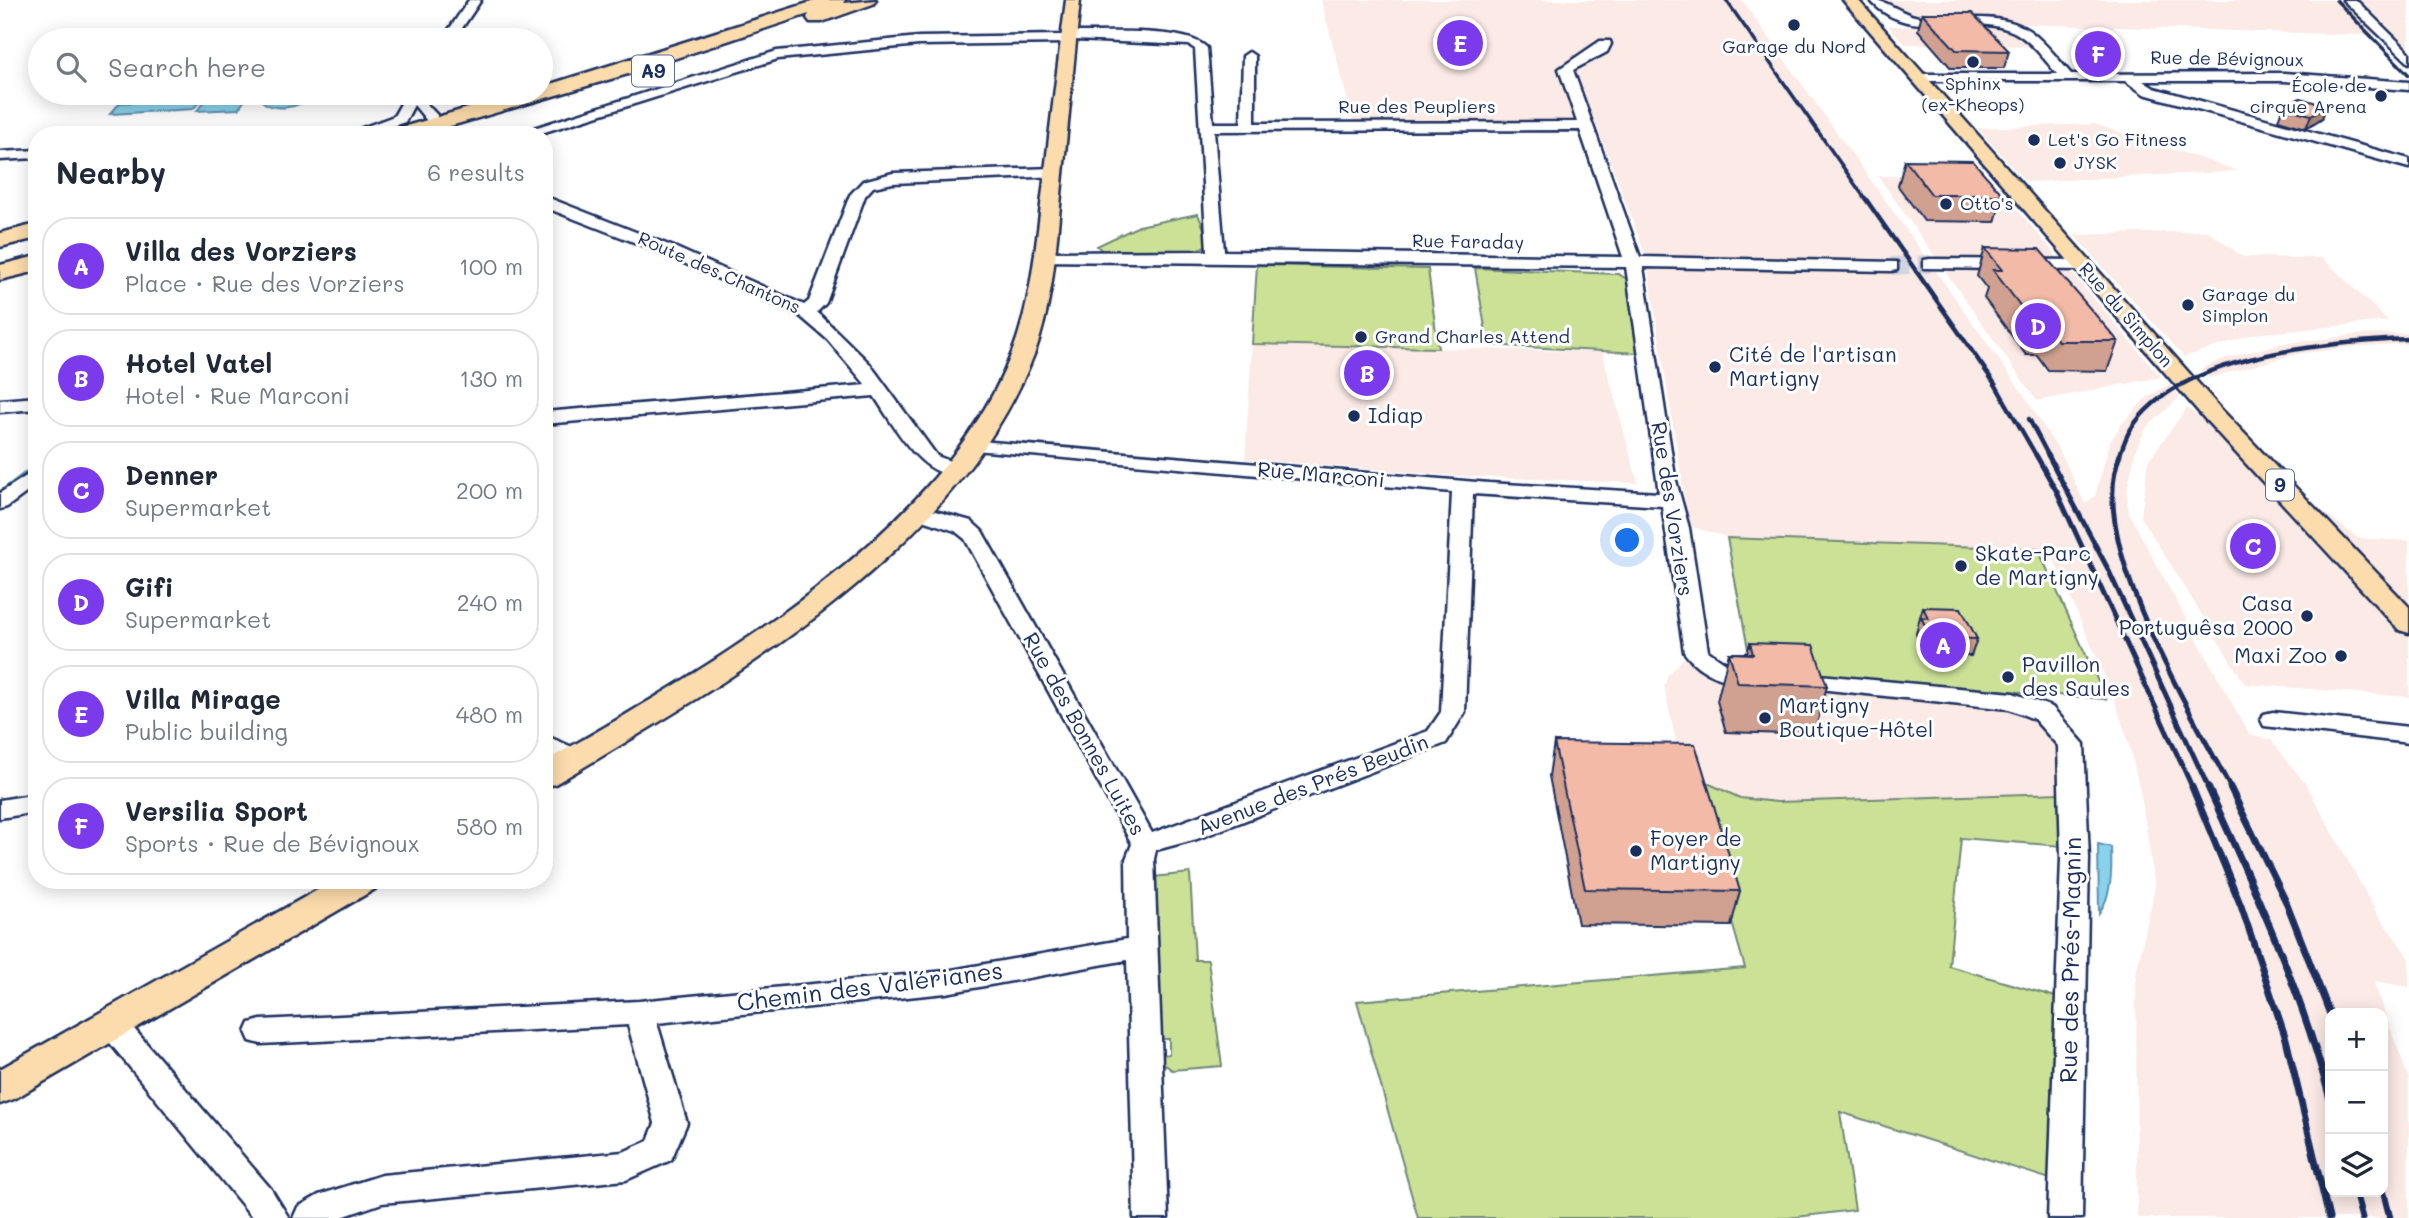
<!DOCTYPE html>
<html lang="en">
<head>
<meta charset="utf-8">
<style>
  :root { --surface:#fff; --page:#f2f2f3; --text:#1f2937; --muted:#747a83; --line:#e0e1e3; --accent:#7c3aed }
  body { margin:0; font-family:Mali,sans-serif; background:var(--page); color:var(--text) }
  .controls { position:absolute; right:21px; bottom:21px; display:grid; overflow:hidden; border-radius:14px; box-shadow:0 4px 18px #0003 }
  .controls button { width:63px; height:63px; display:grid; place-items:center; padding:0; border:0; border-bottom:2px solid var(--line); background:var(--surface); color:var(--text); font:35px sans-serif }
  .you { position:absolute; left:1628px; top:541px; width:24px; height:24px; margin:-18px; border:5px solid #fff; border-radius:50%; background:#1a73e8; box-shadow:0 0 0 10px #1a73e833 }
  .badge { display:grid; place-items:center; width:46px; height:46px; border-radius:50%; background:var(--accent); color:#fff; font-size:23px; font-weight:700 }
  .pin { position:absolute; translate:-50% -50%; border:4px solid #fff; box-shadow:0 2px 7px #0006 }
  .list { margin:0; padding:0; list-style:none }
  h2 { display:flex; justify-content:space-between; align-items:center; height:91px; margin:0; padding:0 28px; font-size:30px }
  h2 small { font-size:23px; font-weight:400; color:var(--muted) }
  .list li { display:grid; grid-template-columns:46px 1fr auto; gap:21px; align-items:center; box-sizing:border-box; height:98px; margin:0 14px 14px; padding:0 14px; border:2px solid var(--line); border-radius:28px }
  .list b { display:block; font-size:26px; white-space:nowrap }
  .list p { margin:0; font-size:23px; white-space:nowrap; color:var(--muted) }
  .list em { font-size:23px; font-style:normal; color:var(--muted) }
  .icon { flex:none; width:38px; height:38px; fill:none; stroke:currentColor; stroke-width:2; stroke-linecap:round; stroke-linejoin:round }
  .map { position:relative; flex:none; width:2409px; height:1218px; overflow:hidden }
  .search { position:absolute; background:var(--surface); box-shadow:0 4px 18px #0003; left:28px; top:28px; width:525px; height:77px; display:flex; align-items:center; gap:18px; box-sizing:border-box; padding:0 24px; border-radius:38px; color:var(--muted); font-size:26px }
  .panel { position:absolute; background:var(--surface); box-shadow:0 4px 18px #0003; left:28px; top:126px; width:525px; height:763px; border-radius:28px }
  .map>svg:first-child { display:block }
  .built { fill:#fbeae5; fill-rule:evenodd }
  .green { fill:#cae196; stroke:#72887a; stroke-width:2 }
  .water { fill:#8ad2eb; stroke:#5e91b3; stroke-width:2 }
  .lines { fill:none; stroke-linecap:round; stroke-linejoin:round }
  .stream-far1 { stroke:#5e91b3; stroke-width:3.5 }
  .stream { stroke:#5e91b3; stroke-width:6 }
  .minor-tunnel-far1 { stroke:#d1d5df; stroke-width:14; stroke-dasharray:14 7; stroke-linecap:butt }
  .minor-tunnel { stroke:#d1d5df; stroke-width:18; stroke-dasharray:18 9; stroke-linecap:butt }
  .minor-casing { stroke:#1b2f5e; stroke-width:5 }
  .major-casing { stroke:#1b2f5e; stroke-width:5 }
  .highway-casing { stroke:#1b2f5e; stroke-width:5 }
  .minor { fill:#fff; fill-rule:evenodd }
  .major { fill:#fcdcac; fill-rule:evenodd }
  .highway { fill:#fcdcac; fill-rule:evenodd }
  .rail-far3 { stroke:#1b2f5e; stroke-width:3.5 }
  .rail-far2 { stroke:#1b2f5e; stroke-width:4.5 }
  .rail-far1 { stroke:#1b2f5e; stroke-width:5 }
  .rail { stroke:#1b2f5e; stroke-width:7 }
  .wall { fill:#d0a090; stroke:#1b2f5e; stroke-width:2 }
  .shaded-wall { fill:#a98275; stroke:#1b2f5e; stroke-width:2 }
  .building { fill:#f2baa7; stroke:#1b2f5e; stroke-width:2 }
  .poi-dot { fill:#1b2f5e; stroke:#fff; stroke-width:2.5 }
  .labels { text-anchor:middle; stroke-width:6; stroke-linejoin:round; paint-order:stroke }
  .far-poi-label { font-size:18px; fill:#1b2f5e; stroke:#fff; text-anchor:start }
  .far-street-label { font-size:18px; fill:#1b2f5e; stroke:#fff }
  .shield { fill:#fff; stroke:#5f6d8e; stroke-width:2 }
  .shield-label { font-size:19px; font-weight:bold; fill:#1b2f5e }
  .poi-label { font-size:21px; fill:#1b2f5e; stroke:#fff; text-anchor:start }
  .street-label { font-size:21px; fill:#1b2f5e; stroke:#fff }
  .near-street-label { font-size:24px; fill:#1b2f5e; stroke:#fff }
</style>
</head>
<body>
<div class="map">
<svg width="2409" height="1218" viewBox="0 0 2409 1218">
  <rect width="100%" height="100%" fill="#fff"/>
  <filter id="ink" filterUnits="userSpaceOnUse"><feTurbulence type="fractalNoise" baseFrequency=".0143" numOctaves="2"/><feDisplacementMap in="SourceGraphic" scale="14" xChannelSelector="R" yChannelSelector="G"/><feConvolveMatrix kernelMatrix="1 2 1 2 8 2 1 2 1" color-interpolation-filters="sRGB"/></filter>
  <g filter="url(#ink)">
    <!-- built -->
    <g class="built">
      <path d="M1321,0H1742L2022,392L2064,459L2085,504L2095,496L2110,442L2120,426L2145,399L2169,384L2180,397L2146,428L2136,449L2127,490L2128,512L2249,735L2271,740L2307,786L2377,914L2409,957V987L2373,981L2409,1079V1218H2137L2136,973L2155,887L2141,795L2127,737L2111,690L2049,549L1727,537L1689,526L1646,256L1596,124H1354ZM2330,1013H2383V1192H2330Z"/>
      <polygon points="1880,0 2409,0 2409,50 2392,36 1931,21 1889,9"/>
      <polygon points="1888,26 2001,28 2014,32 2028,46 1905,44"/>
      <polygon points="2094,124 2239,171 2026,182 1977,128"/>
      <polygon points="1878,176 1988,176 2161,377 2037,401"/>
      <polygon points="2208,231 2243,257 2322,258 2388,321 2254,334 2184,357 2074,235"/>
      <polygon points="2409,333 2409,344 2361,346 2297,354 2209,378 2200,369 2226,358 2280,344 2354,335"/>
      <polygon points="1252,344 1602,352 1638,483 1456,476 1245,459"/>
      <polygon points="2187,408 2358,538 2409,541 2409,697 2245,684 2141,517 2148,461"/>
      <polygon points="1684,658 1705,676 1734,681 2005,706 2033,714 2059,741 2061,793 1777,802 1740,798 1690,775 1680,761 1664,686 1668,675"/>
    </g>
    <!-- green -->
    <g class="green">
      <path d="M1198,214L1210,244C1180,260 1138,253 1105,253L1097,246L1139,226Z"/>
      <polygon points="1257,265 1428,269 1438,348 1252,344"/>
      <polygon points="1475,268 1618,274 1627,279 1639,353 1488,345"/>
      <polygon points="1727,538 2038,549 2106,699 1752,670"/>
      <polygon points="1690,775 1740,798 1777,802 2061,793 2062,846 1961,838 1949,966 2063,999 2056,1181 1840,1112 1855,1210 1788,1218 1418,1218 1357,1001 1745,968"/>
      <polygon points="1190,873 1195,960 1208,960 1222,1066 1172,1070 1163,1063 1163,1055 1169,1054 1169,1039 1162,1039 1154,877"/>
    </g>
    <!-- water -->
    <g class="water">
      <path d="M279,93H310L312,97C300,107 276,112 263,102Z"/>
      <polygon points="250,94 238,109 197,111 208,96"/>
      <polygon points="202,99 193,109 110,114 120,103"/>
      <path d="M2098,844L2111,847C2112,869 2112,896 2099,913Z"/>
    </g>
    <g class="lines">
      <!-- stream-far1 -->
      <polyline class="stream-far1" points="286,135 359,130"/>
      <!-- stream -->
      <polyline class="stream" points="0,494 37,466"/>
      <!-- minor-tunnel-far1 -->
      <polyline class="minor-tunnel-far1" points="432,118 443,135"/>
      <!-- minor-tunnel -->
      <polyline class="minor-tunnel" points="1891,266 1930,264"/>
      <!-- minor casing -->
      <g class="minor-casing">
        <g id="minor">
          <polygon points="469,0 481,0 454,40 442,40"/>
          <path d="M1870,0C1889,0 1900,14 1919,17C1955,23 1997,9 2030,31C2046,43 2058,59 2071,74L2284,73L2409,82V90L2284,81H2143L2154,88L2409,159V168L2144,94L2125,81H1913L1911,78L1918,74H2057C2044,59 2031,41 2014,32C1967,10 1910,45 1870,0Z"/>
          <polygon points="2343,0 2356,0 2409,52 2409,63"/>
          <path d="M1068,32C1099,33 1187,26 1207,48L1213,123H1241L1243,56L1249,52L1255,56V123L1577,122L1559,69L1600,41H1610L1611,44L1607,52L1573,70L1640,257L1897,262V270L1891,271L1643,267L1675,477L1689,528L1708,651L1729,665L1761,671L1765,676L1761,681C1734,688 1700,675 1684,652L1662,506L1473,494L1465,712L1446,743L1197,839L1156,850L1154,859L1168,1218H1134L1127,960L946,993L657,1023L687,1123L671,1160L626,1180L382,1203L339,1218H293L298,1207L319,1195L382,1175L623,1152L648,1141L655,1123L628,1025L261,1044L250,1041L246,1032L250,1023L261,1020L639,1001L946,971L1127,939L1126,859L1132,844L965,539L955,531L910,516L906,512L910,508L917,506L971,521L982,531L1152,833L1428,731L1441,712L1452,492L974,450L967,448L964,444L967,440L1489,483L1659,493L1626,267L1038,261V253L1044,252L1207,251L1195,49L1189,45L1074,40L1068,43L919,45L778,59L535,135H512L777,51L919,37L1062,35ZM1580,130L1623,257L1224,251L1214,131Z"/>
          <polygon points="407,93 421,93 419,96 437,115 437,121 427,121 414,105 405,122 365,135 343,135 394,116"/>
          <polygon points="37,150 37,158 0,160 0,152"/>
          <path d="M1054,168L1062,173L1059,176L893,183L873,187L865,196L826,303L817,312L869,363L937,456L960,465L963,469L960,473C923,483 892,422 874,396L544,424V412L866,385L827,339L800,316L662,253L544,207V196L674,247L804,305L809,301L850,195L863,181L893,173Z"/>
          <polygon points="1930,259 2082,260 2090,265 2082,270 1924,268 1924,260"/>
          <polygon points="37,397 37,409 0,412 0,400"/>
          <polygon points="37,469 37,485 7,507 0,509 0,493"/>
          <polygon points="1798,673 2013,693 2052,707 2084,744 2089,858 2082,1218 2048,1218 2061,858 2058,746 2034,719 2009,709 1790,686 1786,681 1790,676"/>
          <polygon points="2273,712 2409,727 2409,743 2264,726 2261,720 2264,714"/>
          <polygon points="544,735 584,752 588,758 584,764 575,767 544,753"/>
          <polygon points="37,794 37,812 0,818 0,800"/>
          <polygon points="112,1012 123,1016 271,1189 289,1218 253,1218 101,1032 97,1024 101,1016"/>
        </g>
      </g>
      <!-- major casing -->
      <g class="major-casing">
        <g id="major">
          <path d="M1066,0H1080C1074,65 1067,130 1061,195C1056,246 1053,303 1035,352C959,551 730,681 555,784L544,787V762C708,668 944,535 1013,350C1032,300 1036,242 1043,189C1050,126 1058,63 1066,0Z"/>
          <polygon points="1843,0 1858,0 2221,409 2409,607 2409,633 2399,630 2205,419"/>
          <polygon points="335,880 380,880 375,889 14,1099 0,1104 0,1069"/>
        </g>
      </g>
      <!-- highway casing -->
      <g class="highway-casing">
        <g id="highway">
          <polygon points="818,0 845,0 843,3 876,0 873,4 822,22 810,22 807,18 809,14 628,74 420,135 386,135 389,131 520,93 541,93 541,87"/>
          <polygon points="37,224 37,238 0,247 0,233"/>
          <polygon points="37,256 37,271 0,280 0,265"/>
        </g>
      </g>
      <!-- minor -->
      <use href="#minor" class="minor"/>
      <!-- major -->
      <use href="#major" class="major"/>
      <!-- highway -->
      <use href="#highway" class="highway"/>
      <!-- rail-far3 -->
      <g class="rail-far3">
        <polyline points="1726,0 1866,200"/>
        <polyline points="2336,0 2409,75"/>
      </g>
      <!-- rail-far2 -->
      <g class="rail-far2">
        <polyline points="1865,198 1995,384 2037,457"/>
        <polyline points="2029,419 2049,457"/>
        <path d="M2119,457C2122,449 2125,439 2129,432C2175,354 2328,342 2409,339"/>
      </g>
      <!-- rail-far1 -->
      <g class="rail-far1">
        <polyline points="2036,455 2057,492 2193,789"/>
        <polyline points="2048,455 2108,569 2209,789"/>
        <path d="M2120,455C2084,540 2191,710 2231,789"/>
      </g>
      <!-- rail -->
      <g class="rail">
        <polyline points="2192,787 2241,906 2286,1039 2329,1218"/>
        <path d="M2208,787C2255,890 2301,990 2330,1099"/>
        <polyline points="2230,787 2287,904 2330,1014"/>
        <polyline points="2383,1190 2390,1218"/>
        <polyline points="2355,1192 2362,1218"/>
      </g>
    </g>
    <!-- wall -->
    <g class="wall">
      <polygon points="1922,13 2009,51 2004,68 1951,68 1918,30"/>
      <polygon points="2283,107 2322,118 2306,128 2278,120"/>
      <polygon points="1905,160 2003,195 1995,222 1924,221 1898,186"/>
      <polygon points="1985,248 2118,341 2107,371 2048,370 2037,355 2026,355 1984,298 1987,289 1977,276"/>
      <polygon points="1923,607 1977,639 1971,656 1925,655 1916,634 1918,626 1918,624"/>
      <polygon points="1750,643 1827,686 1814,735 1726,732 1717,701 1729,653 1747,653"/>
      <polygon points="1554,742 1740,891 1731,926 1578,924 1549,776"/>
    </g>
    <!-- shaded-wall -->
    <polygon class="shaded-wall" points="2327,106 2322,118 2306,128 2311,115"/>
    <!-- building -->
    <g class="building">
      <polygon points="1922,13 1972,13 2009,51 1956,50"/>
      <polygon points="2300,98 2327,106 2311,115 2283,107"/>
      <polygon points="1905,160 1973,161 2003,195 1932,195"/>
      <polygon points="1985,248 2039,249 2118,341 2058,341 2047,326 2036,326 1993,270 2002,270"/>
      <polygon points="1923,607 1961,608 1977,639 1931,638 1921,617 1928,618"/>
      <polygon points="1750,643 1813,645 1827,686 1738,683 1729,653 1753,654"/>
      <polygon points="1554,742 1695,744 1740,891 1585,889"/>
    </g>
  </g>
  <!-- markers -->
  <g class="poi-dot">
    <circle cx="1794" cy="25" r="7"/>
    <circle cx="1973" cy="62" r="7"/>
    <circle cx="2381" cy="96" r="7"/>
    <circle cx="2034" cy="140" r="7"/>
    <circle cx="2060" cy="163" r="7"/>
    <circle cx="1946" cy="204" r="7"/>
    <circle cx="2188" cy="305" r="7"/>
    <circle cx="1361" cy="337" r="7"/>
    <circle cx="1715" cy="367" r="7"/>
    <circle cx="1354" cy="416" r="7"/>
    <circle cx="1961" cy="566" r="7"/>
    <circle cx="2307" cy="616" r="7"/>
    <circle cx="2341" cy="656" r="7"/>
    <circle cx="2008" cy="677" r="7"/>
    <circle cx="1765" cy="718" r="7"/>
    <circle cx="1636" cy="851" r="7"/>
  </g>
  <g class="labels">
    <!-- far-poi labels -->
    <g class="far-poi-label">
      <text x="1794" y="53" text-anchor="middle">Garage du Nord</text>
      <text x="1973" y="90" text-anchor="middle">Sphinx<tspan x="1973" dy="21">(ex-Kheops)</tspan></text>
      <text x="2367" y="92" text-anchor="end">École de<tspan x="2367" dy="21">cirque Arena</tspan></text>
      <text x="2048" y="146">Let's Go Fitness</text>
      <text x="2074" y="169">JYSK</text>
      <text x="1960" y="210">Otto's</text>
      <text x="2202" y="301">Garage du<tspan x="2202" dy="21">Simplon</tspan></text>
      <text x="1375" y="343">Grand Charles Attend</text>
    </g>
    <!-- far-street labels -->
    <g class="far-street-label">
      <text transform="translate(2227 59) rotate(1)" y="6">Rue de Bévignoux</text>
      <text x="1417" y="113">Rue des Peupliers</text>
      <text transform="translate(1468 242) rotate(1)" y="6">Rue Faraday</text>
      <text transform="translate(719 273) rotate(24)" y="6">Route des Chantons</text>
      <text transform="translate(2126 315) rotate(49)" y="6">Rue du Simplon</text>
    </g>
    <!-- shield labels -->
    <g class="shield">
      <rect x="632" y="55.5" width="42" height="31" rx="5"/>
      <rect x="2266" y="469.5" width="28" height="31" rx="5"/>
    </g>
    <g class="shield-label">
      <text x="653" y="78">A9</text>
      <text x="2280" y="492">9</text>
    </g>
    <!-- poi labels -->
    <g class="poi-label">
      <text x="1729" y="362">Cité de l'artisan<tspan x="1729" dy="24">Martigny</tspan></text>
      <text x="1368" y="423">Idiap</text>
      <text x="1975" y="561">Skate-Parc<tspan x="1975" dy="24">de Martigny</tspan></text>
      <text x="2293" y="611" text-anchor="end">Casa<tspan x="2293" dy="24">Portuguêsa 2000</tspan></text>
      <text x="2327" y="663" text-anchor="end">Maxi Zoo</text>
      <text x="2022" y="672">Pavillon<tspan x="2022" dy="24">des Saules</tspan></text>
      <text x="1779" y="713">Martigny<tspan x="1779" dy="24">Boutique-Hôtel</tspan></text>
      <text x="1650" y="846">Foyer de<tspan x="1650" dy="24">Martigny</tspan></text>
    </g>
    <!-- street labels -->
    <g class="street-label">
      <text transform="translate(1321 475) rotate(5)" y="7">Rue Marconi</text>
      <text transform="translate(1672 509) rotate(81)" y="7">Rue des Vorziers</text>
      <text transform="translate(1084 734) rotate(61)" y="7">Rue des Bonnes Luites</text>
      <text transform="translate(1313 785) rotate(-21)" y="7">Avenue des Prés Beudin</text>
    </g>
    <!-- near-street labels -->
    <g class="near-street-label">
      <text transform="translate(2071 960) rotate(-89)" y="8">Rue des Prés-Magnin</text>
      <text transform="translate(870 987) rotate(-7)" y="8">Chemin des Valérianes</text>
    </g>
  </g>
</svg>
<div class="controls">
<button>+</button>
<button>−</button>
<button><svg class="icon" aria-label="layers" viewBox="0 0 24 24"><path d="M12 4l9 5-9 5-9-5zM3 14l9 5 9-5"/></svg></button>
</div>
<div class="you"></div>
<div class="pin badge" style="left:1943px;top:645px">A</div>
<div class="pin badge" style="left:1367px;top:373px">B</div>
<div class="pin badge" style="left:2253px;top:546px">C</div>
<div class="pin badge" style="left:2038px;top:326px">D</div>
<div class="pin badge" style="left:1460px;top:43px">E</div>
<div class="pin badge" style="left:2098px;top:54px">F</div>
<div class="search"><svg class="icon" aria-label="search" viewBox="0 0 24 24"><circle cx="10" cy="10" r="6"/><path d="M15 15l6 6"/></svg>Search here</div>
<section class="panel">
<h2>Nearby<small>6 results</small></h2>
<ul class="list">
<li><span class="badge">A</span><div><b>Villa des Vorziers</b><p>Place · Rue des Vorziers</p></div><em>100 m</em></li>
<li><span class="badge">B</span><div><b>Hotel Vatel</b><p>Hotel · Rue Marconi</p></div><em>130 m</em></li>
<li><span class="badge">C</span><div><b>Denner</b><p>Supermarket</p></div><em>200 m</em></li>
<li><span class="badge">D</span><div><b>Gifi</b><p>Supermarket</p></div><em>240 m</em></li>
<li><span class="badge">E</span><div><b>Villa Mirage</b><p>Public building</p></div><em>480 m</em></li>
<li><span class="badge">F</span><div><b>Versilia Sport</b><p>Sports · Rue de Bévignoux</p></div><em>580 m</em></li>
</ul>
</section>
</div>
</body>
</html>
